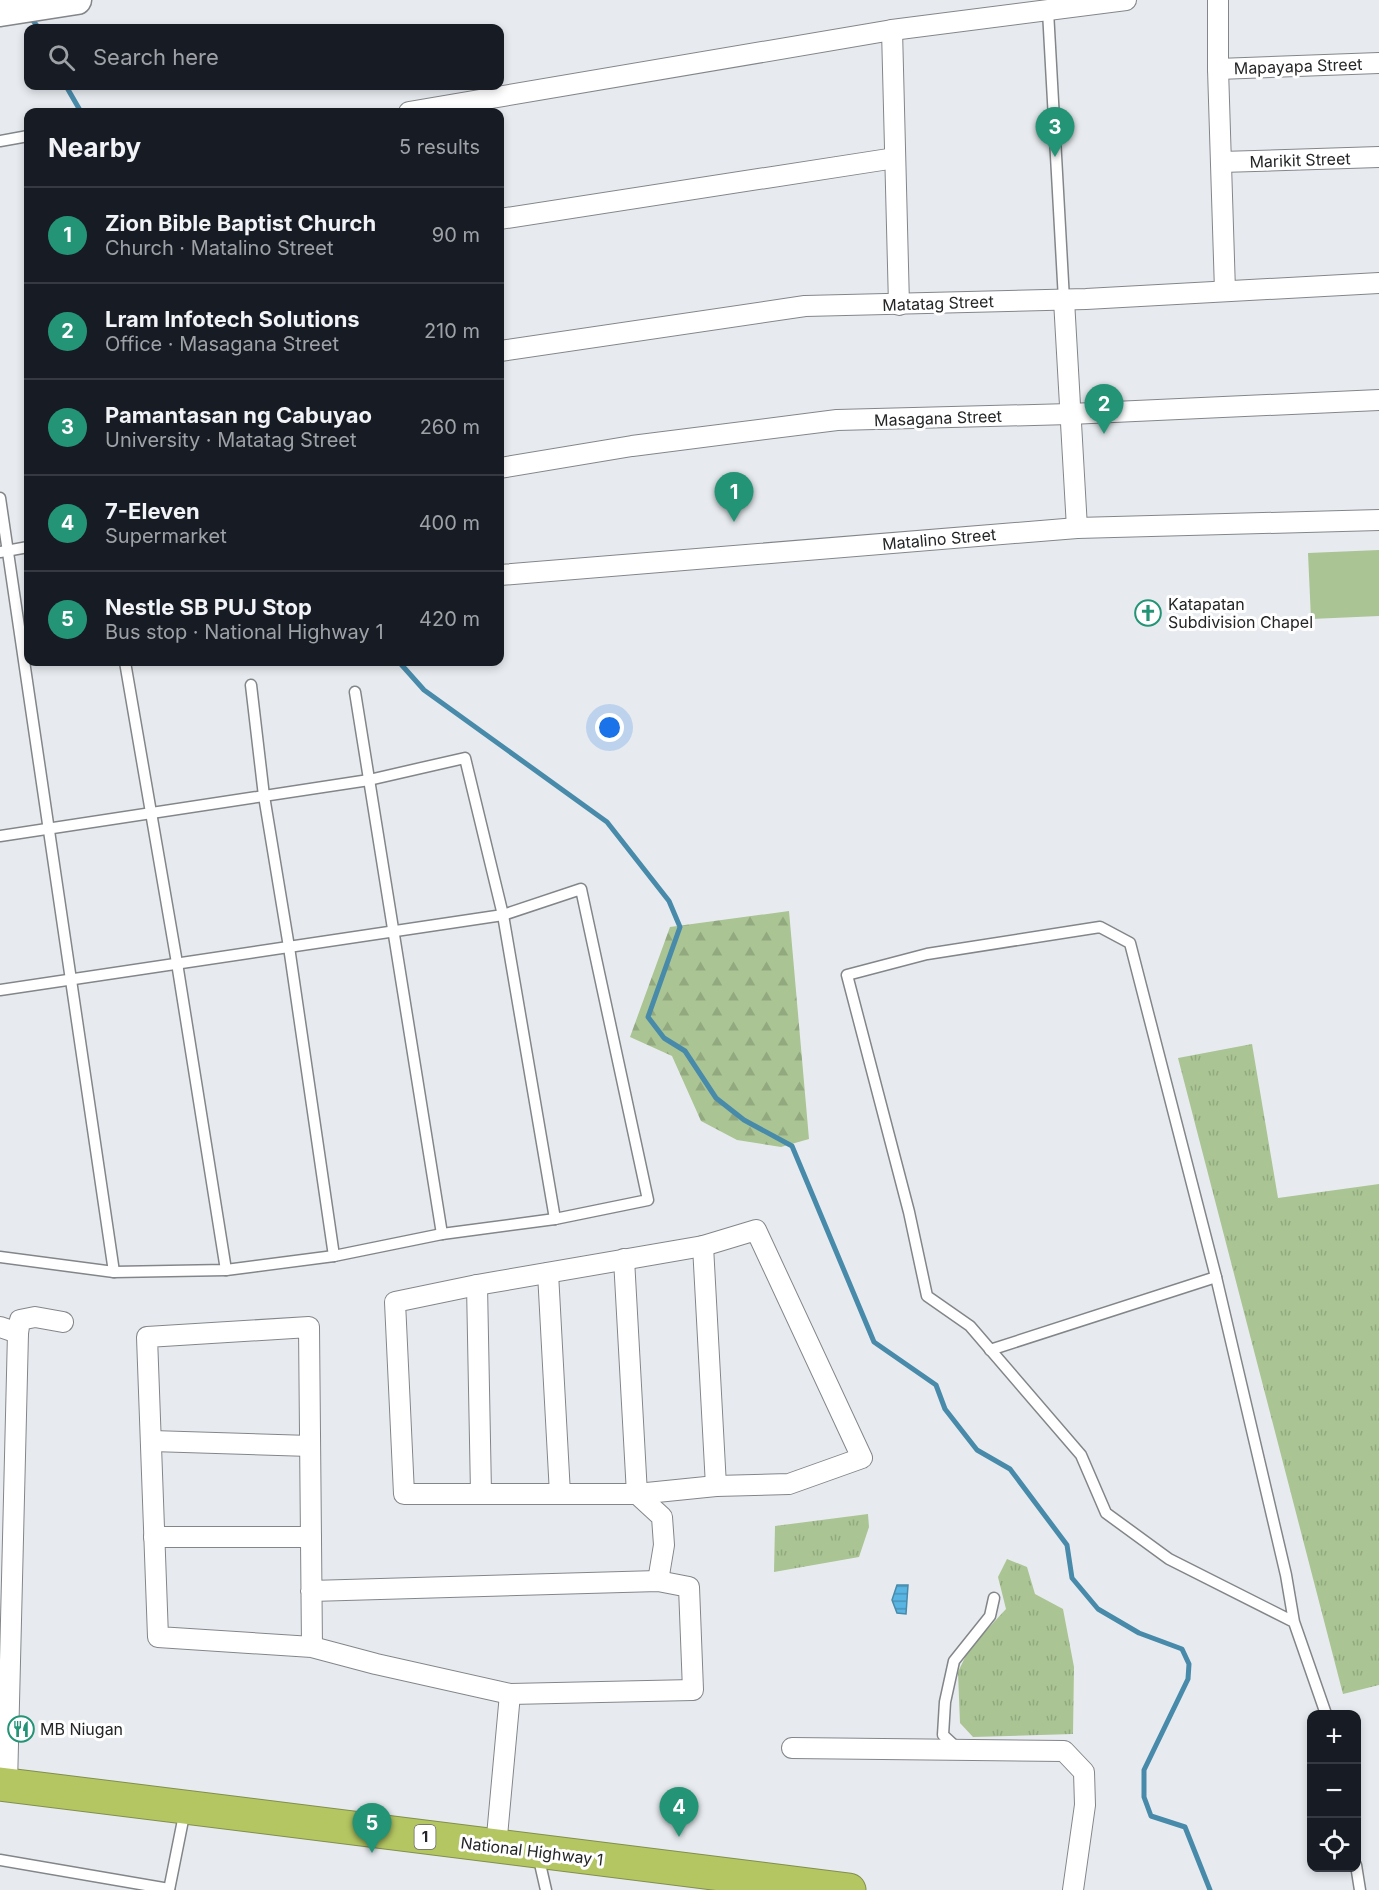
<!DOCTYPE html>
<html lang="en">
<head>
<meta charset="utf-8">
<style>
  :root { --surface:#171b24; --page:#242831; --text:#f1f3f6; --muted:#9ea1a6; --line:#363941; --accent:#249476 }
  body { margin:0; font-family:Inter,sans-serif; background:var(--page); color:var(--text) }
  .controls { position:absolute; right:18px; bottom:18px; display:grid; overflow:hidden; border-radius:12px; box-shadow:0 3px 9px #0003 }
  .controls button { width:54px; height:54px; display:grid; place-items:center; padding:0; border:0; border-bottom:2px solid var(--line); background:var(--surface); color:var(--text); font:30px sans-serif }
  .you { position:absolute; left:610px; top:728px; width:21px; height:21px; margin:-15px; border:4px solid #fff; border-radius:50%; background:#1a73e8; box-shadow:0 0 0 9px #1a73e833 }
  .badge { display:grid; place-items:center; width:39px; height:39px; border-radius:50%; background:var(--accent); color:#fff; font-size:20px; font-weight:700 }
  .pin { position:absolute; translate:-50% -50px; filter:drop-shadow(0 2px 3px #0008) }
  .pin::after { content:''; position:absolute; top:32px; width:21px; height:18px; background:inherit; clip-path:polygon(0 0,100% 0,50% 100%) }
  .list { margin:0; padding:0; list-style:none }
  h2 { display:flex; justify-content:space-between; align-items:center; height:78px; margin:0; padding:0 24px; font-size:26px }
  h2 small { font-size:20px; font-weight:400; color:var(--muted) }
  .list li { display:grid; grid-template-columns:39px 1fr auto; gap:18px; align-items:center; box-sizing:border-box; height:96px; padding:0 24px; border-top:2px solid var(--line) }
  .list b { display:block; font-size:22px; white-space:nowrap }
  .list p { margin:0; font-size:20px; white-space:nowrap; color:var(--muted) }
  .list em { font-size:20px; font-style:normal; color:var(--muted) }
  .icon { flex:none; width:33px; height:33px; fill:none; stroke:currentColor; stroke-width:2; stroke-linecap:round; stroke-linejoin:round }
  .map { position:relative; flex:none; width:1379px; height:1890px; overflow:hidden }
  .search { position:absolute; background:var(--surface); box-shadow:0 3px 9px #0003; left:24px; top:24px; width:480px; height:66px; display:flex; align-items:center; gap:15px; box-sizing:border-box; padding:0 21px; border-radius:12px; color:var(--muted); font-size:22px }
  .panel { position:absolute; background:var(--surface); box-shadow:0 3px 9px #0003; left:24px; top:108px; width:480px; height:558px; border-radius:12px }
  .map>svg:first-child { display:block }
  .grass { fill:url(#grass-tufts) }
  .forest { fill:url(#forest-firs) }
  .pitch { fill:#aac493 }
  .water { fill:url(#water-rules); stroke:#488aaa; stroke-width:1.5 }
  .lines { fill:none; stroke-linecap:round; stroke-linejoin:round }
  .stream { stroke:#488aaa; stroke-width:5 }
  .lane-casing { stroke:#838689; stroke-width:13 }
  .street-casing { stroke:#838689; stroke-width:22 }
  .secondary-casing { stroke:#838689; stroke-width:31 }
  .highway-casing { stroke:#828e4d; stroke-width:35 }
  .lane { stroke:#fff; stroke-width:10 }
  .street { stroke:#fff; stroke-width:20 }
  .secondary { stroke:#fff; stroke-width:28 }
  .highway { stroke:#b4c662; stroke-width:33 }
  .labels { text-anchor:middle; stroke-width:6; stroke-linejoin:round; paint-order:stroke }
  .shield { fill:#fff; stroke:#666667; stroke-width:1.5 }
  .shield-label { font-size:15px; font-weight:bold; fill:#242526 }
  .street-label { font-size:16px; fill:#242526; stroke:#fff }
  .poi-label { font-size:16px; fill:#242526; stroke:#fff; text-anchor:start }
</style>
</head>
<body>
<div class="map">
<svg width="1379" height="1890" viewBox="0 0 1379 1890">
  <defs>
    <pattern id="grass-tufts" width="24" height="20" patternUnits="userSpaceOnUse" patternTransform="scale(1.5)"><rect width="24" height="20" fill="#aac493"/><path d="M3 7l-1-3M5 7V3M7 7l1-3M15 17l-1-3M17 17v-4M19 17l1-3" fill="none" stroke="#92a87f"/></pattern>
    <pattern id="forest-firs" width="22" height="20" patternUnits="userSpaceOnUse" patternTransform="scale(1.5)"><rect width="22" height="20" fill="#aac493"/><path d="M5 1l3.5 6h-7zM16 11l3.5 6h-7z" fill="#92a87f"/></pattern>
    <pattern id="water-rules" width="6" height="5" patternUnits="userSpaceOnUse" patternTransform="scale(1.5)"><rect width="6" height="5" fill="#58b5e3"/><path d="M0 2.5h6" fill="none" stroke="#4993b8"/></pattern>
  </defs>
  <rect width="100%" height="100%" fill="#e7ebef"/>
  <!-- grass -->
  <g class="grass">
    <polygon points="1252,1044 1278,1198 1379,1184 1379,1685 1343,1694 1178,1058"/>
    <polygon points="868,1514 869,1527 859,1557 774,1572 775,1526"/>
    <polygon points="1007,1559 1027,1567 1035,1594 1063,1609 1074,1667 1073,1734 973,1737 960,1723 958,1672 969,1649 1006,1609 998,1577"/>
  </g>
  <!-- forest -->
  <polygon class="forest" points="789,911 809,1139 781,1147 737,1140 701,1121 672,1056 630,1037 670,927"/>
  <!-- pitch -->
  <polygon class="pitch" points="1379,550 1379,616 1311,619 1308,553"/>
  <!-- water -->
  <polygon class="water" points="897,1585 908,1585 906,1614 897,1613 892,1600"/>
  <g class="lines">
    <!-- stream -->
    <g class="stream">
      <polyline points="29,16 39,28"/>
      <polyline points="66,86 81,112"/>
      <polyline points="399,662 424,690 607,822 669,901 680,927 648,1017 664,1038 685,1051 716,1098 744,1120 792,1146 874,1342 936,1385 945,1409 977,1450 1010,1469 1067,1545 1072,1578 1098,1609 1139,1633 1182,1649 1189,1664 1188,1679 1144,1770 1144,1797 1151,1816 1185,1827 1210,1890"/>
    </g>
    <!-- lane casing -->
    <g class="lane-casing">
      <g id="lane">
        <polyline points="1048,11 1064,300"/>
        <polyline points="0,141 28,136"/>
        <polyline points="0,498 114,1272"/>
        <polyline points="0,552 28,547"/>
        <polyline points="125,662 177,963 226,1270"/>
        <polyline points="251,685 264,796 289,947 334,1256"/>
        <polyline points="355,692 442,1234"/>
        <polyline points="0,836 369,780 465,758 503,915 555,1219"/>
        <polyline points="0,990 503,915 581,889 648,1200 555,1219 442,1234 334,1256 226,1270 114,1272 0,1257"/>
        <polyline points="990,1350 1216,1277"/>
        <polyline points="1294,1622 1169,1559 1106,1513 1081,1455 970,1326 927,1296 909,1212 847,975 927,954 1100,927 1130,943 1216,1277 1286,1575 1294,1622 1326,1714"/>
        <polyline points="957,1748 943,1735 945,1702 954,1661 990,1616 994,1598"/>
        <polyline points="538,1855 546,1890"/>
        <polyline points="0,1860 169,1889"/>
        <polyline points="1356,1865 1360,1890"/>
        <polyline points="169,1890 185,1810"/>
      </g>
    </g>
    <!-- street casing -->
    <g class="street-casing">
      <g id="street">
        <polyline points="1218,0 1218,69 1225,291"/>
        <polyline points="892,30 899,305"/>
        <polyline points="1218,69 1379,63"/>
        <polyline points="409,112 892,30 1126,0"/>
        <polyline points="1221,162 1379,157"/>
        <polyline points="500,219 895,158"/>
        <polyline points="1064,300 1077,528"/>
        <polyline points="500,351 805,306 1086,299 1379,283"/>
        <polyline points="500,468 632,446 837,420 1070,414 1379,400"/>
        <polyline points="500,575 1077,528 1379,520"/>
        <polygon points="756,1230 862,1458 789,1484 716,1486 637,1494 404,1494 395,1302 477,1285 703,1246"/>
        <polyline points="703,1246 716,1486"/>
        <polyline points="624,1259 637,1494 662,1517 664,1545 658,1581"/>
        <polyline points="548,1273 560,1494"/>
        <polyline points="477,1285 481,1493"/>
        <polyline points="0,1327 18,1333"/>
        <polyline points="152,1441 310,1446"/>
        <polyline points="154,1537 311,1537"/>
        <polyline points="311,1591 658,1581 689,1587 693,1690 510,1694 376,1664 312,1647 158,1637 147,1337 309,1327 312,1647"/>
        <polyline points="792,1748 1064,1751 1084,1772 1085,1805 1073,1890"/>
        <polyline points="7,1785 18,1333 20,1320 35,1317 63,1322"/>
        <polyline points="496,1847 510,1694"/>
      </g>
    </g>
    <!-- secondary casing -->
    <g class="secondary-casing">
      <polyline id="secondary" points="0,12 77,0"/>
    </g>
    <!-- highway casing -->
    <g class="highway-casing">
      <polyline id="highway" points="0,1784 849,1890"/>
    </g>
    <!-- lane -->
    <use href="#lane" class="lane"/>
    <!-- street -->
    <use href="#street" class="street"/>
    <!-- secondary -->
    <use href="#secondary" class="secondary"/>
    <!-- highway -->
    <use href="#highway" class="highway"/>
  </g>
  <!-- icons -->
  <defs>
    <g id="church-ring" transform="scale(1.35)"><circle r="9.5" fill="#fff" stroke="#249476" stroke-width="1.5"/><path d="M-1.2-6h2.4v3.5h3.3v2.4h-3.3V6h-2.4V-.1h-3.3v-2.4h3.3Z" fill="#249476"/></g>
    <g id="restaurant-ring" transform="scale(1.35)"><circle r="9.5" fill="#fff" stroke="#249476" stroke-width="1.5"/><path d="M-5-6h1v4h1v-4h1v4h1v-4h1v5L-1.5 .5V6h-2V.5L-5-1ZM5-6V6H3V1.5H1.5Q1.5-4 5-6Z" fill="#249476"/></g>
  </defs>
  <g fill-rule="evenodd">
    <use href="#church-ring" x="1148" y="613"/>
    <use href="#restaurant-ring" x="21" y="1729"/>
  </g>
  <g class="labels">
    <!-- shield labels -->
    <rect class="shield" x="414.5" y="1825" width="21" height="24" rx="4.5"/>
    <g class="shield-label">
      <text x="425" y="1842">1</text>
    </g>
    <!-- street labels -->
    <g class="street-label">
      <text transform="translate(1298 66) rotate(-2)" y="6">Mapayapa Street</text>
      <text transform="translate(1300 160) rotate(-2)" y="6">Marikit Street</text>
      <text transform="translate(938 303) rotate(-2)" y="6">Matatag Street</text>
      <text transform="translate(938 418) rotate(-2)" y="6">Masagana Street</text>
      <text transform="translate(939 539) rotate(-5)" y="6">Matalino Street</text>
      <text transform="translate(532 1851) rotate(7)" y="6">National Highway 1</text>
    </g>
    <!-- poi labels -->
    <g class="poi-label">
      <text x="1168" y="610">Katapatan<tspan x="1168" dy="18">Subdivision Chapel</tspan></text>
      <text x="40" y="1735">MB Niugan</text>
    </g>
  </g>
</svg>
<div class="controls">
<button>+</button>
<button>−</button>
<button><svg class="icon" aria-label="locate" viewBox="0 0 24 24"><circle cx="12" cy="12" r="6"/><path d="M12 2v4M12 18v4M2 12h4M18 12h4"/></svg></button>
</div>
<div class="you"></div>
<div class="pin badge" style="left:734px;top:522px">1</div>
<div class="pin badge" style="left:1104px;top:434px">2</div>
<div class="pin badge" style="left:1055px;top:157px">3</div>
<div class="pin badge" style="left:679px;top:1837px">4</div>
<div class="pin badge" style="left:372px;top:1853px">5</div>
<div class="search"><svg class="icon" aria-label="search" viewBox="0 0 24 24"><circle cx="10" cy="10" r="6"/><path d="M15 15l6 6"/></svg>Search here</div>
<section class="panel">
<h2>Nearby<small>5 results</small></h2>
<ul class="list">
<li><span class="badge">1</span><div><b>Zion Bible Baptist Church</b><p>Church · Matalino Street</p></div><em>90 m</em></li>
<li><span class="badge">2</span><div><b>Lram Infotech Solutions</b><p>Office · Masagana Street</p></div><em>210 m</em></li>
<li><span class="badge">3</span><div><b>Pamantasan ng Cabuyao</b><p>University · Matatag Street</p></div><em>260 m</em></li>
<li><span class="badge">4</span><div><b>7-Eleven</b><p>Supermarket</p></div><em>400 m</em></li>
<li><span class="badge">5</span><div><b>Nestle SB PUJ Stop</b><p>Bus stop · National Highway 1</p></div><em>420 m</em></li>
</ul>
</section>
</div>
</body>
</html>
